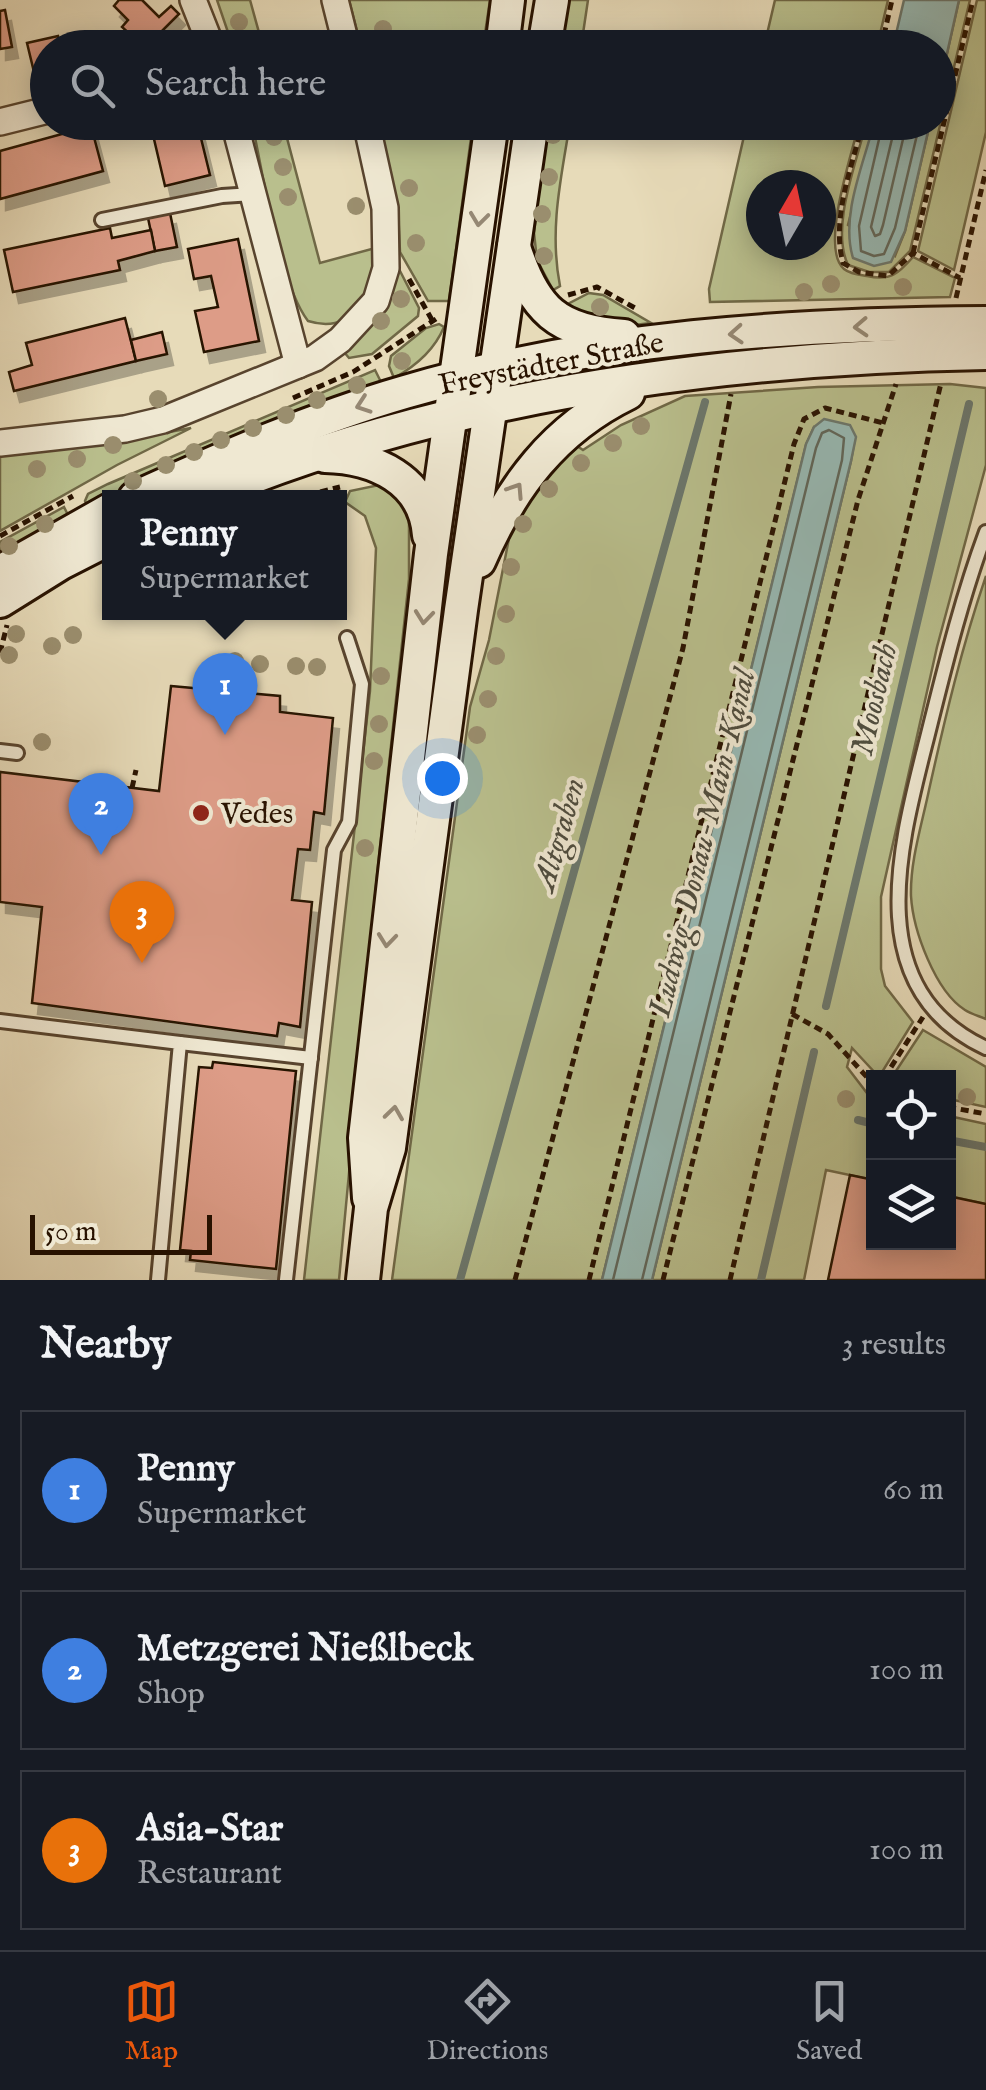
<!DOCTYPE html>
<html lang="en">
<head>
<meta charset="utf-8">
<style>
  :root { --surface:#171b24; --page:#20242c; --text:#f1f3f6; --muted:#9ea1a6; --line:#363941; --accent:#ea580c }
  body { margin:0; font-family:"IM FELL English",serif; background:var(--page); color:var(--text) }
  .controls { position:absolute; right:30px; bottom:30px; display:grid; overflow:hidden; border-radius:0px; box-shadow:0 5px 25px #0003 }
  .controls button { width:90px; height:90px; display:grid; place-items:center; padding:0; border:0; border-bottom:2px solid var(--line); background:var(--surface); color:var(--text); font:50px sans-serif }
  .compass { position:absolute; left:746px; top:170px; width:90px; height:90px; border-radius:50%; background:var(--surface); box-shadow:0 5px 25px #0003; rotate:9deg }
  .scale { position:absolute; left:30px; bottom:25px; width:182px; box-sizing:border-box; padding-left:10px; border:5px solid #281200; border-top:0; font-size:28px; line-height:35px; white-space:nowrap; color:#281200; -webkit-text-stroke:8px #efe8d2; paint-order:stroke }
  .you { position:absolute; left:442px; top:778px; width:35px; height:35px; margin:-25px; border:8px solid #fff; border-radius:50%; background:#1a73e8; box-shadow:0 0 0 15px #1a73e833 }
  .badge { display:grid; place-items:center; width:65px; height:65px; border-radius:50%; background:var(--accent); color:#fff; font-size:32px; font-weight:700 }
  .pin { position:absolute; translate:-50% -82px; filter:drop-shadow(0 2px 5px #0008) }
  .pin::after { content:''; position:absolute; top:52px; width:35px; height:30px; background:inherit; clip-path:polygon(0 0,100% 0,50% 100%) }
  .popup { position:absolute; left:102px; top:490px; width:245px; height:130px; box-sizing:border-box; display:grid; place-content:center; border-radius:0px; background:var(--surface); filter:drop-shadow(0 2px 8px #0005); font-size:32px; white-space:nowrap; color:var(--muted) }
  .popup b { font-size:38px; color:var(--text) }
  .popup::after { content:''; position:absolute; left:50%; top:100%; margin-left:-20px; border:20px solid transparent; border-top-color:var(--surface) }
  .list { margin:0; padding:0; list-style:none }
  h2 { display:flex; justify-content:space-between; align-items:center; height:130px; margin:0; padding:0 40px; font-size:42px }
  h2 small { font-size:32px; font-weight:400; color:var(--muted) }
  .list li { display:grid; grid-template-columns:65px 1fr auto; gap:30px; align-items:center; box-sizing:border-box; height:160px; margin:0 20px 20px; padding:0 20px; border:2px solid var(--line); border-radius:0px }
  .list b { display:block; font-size:38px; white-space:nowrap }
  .list p { margin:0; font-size:32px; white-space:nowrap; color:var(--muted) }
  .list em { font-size:32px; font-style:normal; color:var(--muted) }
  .icon { flex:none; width:55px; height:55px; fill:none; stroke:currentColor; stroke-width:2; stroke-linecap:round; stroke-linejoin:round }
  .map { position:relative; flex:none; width:986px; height:1280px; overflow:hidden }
  .search { position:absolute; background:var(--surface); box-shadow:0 5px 25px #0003; left:30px; right:30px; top:30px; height:110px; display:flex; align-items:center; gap:25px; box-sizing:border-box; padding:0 35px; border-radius:55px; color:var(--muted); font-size:38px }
  .sheet { height:670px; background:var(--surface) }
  nav { display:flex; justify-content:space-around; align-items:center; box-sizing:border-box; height:140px; border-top:2px solid var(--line); background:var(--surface); font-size:28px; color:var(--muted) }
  nav a { display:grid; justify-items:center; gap:5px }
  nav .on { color:var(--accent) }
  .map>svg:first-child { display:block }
  .green { fill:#b9bf8d; stroke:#706846; stroke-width:2.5; fill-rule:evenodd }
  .water { fill:#97bab5; stroke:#6b776d; stroke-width:2.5 }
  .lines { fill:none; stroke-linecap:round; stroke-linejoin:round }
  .shore { stroke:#60665a; stroke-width:2.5 }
  .stream { stroke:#6b776d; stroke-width:8 }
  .building { fill:#dd9c87; stroke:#281200; stroke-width:2.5; filter:url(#shadow) }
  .lane-casing { stroke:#58442e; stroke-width:18 }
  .street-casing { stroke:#58442e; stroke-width:30 }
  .secondary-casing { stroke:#281200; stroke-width:38 }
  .path { stroke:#281200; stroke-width:5; stroke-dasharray:8 5; stroke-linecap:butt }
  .lane { stroke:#efe8d2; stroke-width:12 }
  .street { stroke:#efe8d2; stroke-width:25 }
  .secondary { stroke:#efe8d2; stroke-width:32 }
  .tree { fill:#9a8e6e }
  .oneway { stroke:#958874 }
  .poi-dot { fill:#8f2418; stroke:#efe8d2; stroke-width:4 }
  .labels { text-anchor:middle; stroke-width:8; stroke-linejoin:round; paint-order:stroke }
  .street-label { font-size:30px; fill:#281200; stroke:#efe8d2 }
  .poi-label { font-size:30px; fill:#281200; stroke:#efe8d2; text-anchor:start }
  .water-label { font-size:32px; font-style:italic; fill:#4f4d3f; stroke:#efe8d2 }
</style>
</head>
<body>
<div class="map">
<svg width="986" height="1280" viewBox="0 0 986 1280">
  <defs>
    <filter id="shadow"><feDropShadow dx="6" dy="11" stdDeviation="0" flood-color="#0004"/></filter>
  </defs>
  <rect width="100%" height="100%" fill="#e7dbb9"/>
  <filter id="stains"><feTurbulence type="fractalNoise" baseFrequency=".002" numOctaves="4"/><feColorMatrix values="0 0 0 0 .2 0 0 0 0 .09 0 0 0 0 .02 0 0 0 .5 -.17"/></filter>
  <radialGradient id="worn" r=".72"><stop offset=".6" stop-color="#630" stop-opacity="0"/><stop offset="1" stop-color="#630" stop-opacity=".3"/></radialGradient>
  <!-- green -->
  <g class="green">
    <polygon points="217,0 250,0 263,47 233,47"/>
    <polygon points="349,0 490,0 483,47 361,47"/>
    <polygon points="565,0 588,0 581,47 558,48"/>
    <polygon points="775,0 888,0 877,47 764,47"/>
    <path d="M959,0H970L910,251L889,272H869L848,265C830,227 857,162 866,123H874L848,225L895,256L905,231L930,123L938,122L939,89Z"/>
    <polygon points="977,0 986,0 986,132 954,270 918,251"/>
    <path d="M252,123H283L320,263L379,247C369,285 360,337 308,321C279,283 263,173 252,123Z"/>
    <polygon points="379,123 473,123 449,301 428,301 400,252 398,209"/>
    <path d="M547,123H570C561,178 549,230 560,286L553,290L537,260L534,233Z"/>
    <path d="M747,123H859C853,152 819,248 844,269C850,274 860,275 867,276C891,281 898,274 913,257L955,278L950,297L710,302L709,289ZM761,185H821V245H761Z"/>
    <polygon points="399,269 419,308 418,316 372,354 349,358 344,352"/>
    <polygon points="589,293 603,295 651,323 626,326 562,307"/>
    <path d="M439,324L444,327C434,351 416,366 394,378L389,366L391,356L426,328Z"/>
    <polygon points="375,370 382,384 116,497 88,507 85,501 88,494 108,484"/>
    <polygon points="950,384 986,388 986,465 937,647 881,897 881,969 885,986 913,1022 879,1077 852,1048 847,1067 873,1101 873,1180 826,1170 804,1280 652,1280 851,461 855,438 814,427 806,445 602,1280 392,1280 470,707 489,640 513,518 571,442 583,450 621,425 685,396 818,387"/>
    <polygon points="191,428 117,465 0,531 0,453 142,437"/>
    <polygon points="384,484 392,486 409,516 409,579 377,875 339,1280 304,1280 370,691 376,548 365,516 345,502 350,491"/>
    <polygon points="64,507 70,519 0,559 0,542"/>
    <path d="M986,576V1019C979,1016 971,1014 965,1010C935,991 913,930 911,896C910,861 922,824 929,790C945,718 962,646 986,576Z"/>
    <polygon points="923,1030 986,1067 986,1107 949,1099 948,1078 892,1077"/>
    <polygon points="949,1116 986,1124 986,1204 949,1196"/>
  </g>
  <!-- water -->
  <g class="water">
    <polygon points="904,0 959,0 939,89 938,48 893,47"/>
    <path d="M874,123H930L905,231L891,262L874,266L853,258C840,216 864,163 874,123Z"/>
    <polygon points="824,419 850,425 856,437 851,461 652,1280 602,1280 806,444 814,427"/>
  </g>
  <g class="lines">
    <!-- shore -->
    <g class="shore">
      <polyline points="883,122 859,226 861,251 874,256 884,254 895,228 920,122"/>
      <polyline points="896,122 871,227 875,236 880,234 883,225 907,122"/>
      <polyline points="613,1280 816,448 822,433 829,430 844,438 842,460 642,1280"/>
    </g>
    <!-- stream -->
    <g class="stream">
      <polyline points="826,1006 969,404"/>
      <polyline points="858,1120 874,1124"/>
      <polyline points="948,1140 986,1147"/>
      <polyline points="460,1280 705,402"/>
      <polyline points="761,1280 814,1052"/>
    </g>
  </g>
  <!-- building -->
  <g class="building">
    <polygon points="142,0 159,17 171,6 179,14 145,48 122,27 128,20 114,6 119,0"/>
    <polygon points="5,10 12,47 0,49 0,11"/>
    <polygon points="58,36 60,47 71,45 71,48 48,48 48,70 34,72 27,43"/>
    <polygon points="150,122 197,122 210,175 165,186"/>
    <polygon points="91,126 103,171 0,199 0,151"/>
    <polygon points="170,213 177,247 155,251 148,218"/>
    <polygon points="110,228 112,238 151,230 155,251 118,261 120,270 13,292 4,250"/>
    <polygon points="238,239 259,341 204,352 195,311 218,307 211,276 194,279 188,249"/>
    <polygon points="125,318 136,361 14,391 9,372 32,365 26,343"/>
    <polygon points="162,332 167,354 136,361 131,340"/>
    <polygon points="171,686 280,696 280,712 333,718 324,814 314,812 310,850 298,849 292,900 312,902 300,1027 279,1023 277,1036 32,1003 42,907 0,902 0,772 159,791"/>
    <polygon points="213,1062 296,1071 276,1269 190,1260 191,1251 180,1250 199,1067 212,1068"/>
    <polygon points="850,1175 874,1180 874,1242 948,1242 948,1196 986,1204 986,1280 828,1280"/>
  </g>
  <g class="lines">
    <!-- lane casing -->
    <g class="lane-casing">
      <g id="lane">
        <polyline points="102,220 222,196 253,194"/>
        <path d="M986,532C963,594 947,658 931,722C904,832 853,986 986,1048"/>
        <polyline points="0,751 17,753"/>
        <polyline points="0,1021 180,1043 158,1280"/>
        <polyline points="180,1043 311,1058"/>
        <polyline points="286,1280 334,850 349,822 362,684 347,638"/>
      </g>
    </g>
    <!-- street casing -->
    <g class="street-casing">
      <g id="street">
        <polyline points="193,0 212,48"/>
        <polyline points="335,0 347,48"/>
        <polyline points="0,122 48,110"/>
        <polyline points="234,122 298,365"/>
        <polyline points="0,443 125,429 163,420 315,358 340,340 376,301 386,268 385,208 366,122"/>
      </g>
    </g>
    <!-- secondary casing -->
    <g class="secondary-casing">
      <g id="secondary">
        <polyline points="502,48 508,0"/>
        <polyline points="544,48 552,0"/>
        <path d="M514,247C534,310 557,332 624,336"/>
        <path d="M325,456C374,457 425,479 429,535"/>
        <path d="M135,498C223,458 312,419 405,392C592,337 792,324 986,323"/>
        <path d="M200,498C445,394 722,358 986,353"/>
        <path d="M479,561C511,487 554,429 628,393"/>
        <polyline points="0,572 110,510"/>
        <polyline points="0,601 61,563 110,538"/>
        <polyline points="369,1198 365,1138 431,554 492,122"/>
        <polyline points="363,1280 371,1208 389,1148 461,610 532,122"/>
      </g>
    </g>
    <!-- path -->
    <g class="path">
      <polyline points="881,48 892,0"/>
      <path d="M863,122C852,167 831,218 843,263L859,272L888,276L913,253L960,278"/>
      <polyline points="913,253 973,0"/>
      <polyline points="409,279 432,320"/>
      <polyline points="568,295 597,287 635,308"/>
      <polyline points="956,298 986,170"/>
      <polyline points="293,398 353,372 436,319"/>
      <polyline points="295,498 340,487"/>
      <polyline points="0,536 73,496"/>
      <polyline points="0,653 7,625"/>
      <polyline points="132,788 136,770"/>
      <polyline points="792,1014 828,1034 874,1085"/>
      <polyline points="884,1078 923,1017"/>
      <polyline points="948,1107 986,1114"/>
      <polyline points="515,1280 683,648 731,394"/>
      <polyline points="589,1280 794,444 804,419 825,408 883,423"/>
      <polyline points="663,1280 858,500 896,384"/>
      <polyline points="730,1280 941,383"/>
    </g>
    <!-- lane -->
    <use href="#lane" class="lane"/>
    <!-- street -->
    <use href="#street" class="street"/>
    <!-- secondary -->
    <use href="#secondary" class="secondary"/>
  </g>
  <!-- trees -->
  <g class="tree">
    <circle cx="239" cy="22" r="9"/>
    <circle cx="383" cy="29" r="9"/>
    <circle cx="553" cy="135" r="9"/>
    <circle cx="274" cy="137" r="9"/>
    <circle cx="283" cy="167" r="9"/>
    <circle cx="549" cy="177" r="9"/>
    <circle cx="409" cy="188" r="9"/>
    <circle cx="288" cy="197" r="9"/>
    <circle cx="356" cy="206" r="9"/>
    <circle cx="542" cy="214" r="9"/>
    <circle cx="416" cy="243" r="9"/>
    <circle cx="544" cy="256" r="9"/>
    <circle cx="831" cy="284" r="9"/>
    <circle cx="903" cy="287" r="9"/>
    <circle cx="804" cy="292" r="9"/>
    <circle cx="401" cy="299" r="9"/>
    <circle cx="600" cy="307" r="9"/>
    <circle cx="381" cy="321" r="9"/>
    <circle cx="402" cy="361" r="9"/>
    <circle cx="357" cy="385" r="9"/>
    <circle cx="158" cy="399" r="9"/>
    <circle cx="317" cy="400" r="9"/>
    <circle cx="286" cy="415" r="9"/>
    <circle cx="641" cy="426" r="9"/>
    <circle cx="253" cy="428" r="9"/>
    <circle cx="221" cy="440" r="9"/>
    <circle cx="613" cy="443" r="9"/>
    <circle cx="113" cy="445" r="9"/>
    <circle cx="194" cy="452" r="9"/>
    <circle cx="77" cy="459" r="9"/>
    <circle cx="581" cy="463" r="9"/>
    <circle cx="166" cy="465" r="9"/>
    <circle cx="37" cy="469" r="9"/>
    <circle cx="133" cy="481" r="9"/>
    <circle cx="549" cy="489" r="9"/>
    <circle cx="45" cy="524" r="9"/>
    <circle cx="523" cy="524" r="9"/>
    <circle cx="9" cy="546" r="9"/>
    <circle cx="511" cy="567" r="9"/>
    <circle cx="506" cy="614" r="9"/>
    <circle cx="16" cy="634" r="9"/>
    <circle cx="73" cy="635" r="9"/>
    <circle cx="52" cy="646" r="9"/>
    <circle cx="9" cy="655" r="9"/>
    <circle cx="496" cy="656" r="9"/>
    <circle cx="235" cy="661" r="9"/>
    <circle cx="260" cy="664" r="9"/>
    <circle cx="296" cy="666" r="9"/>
    <circle cx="317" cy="667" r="9"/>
    <circle cx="381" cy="676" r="9"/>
    <circle cx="488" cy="699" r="9"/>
    <circle cx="379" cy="724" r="9"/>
    <circle cx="477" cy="735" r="9"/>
    <circle cx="42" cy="742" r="9"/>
    <circle cx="374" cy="761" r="9"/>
    <circle cx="365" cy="848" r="9"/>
    <circle cx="967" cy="1097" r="9"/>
    <circle cx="846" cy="1099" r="9"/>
  </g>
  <!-- one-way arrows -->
  <defs><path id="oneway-chevron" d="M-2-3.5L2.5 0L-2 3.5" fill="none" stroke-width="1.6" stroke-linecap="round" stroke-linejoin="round" transform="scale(2.5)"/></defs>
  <g class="oneway">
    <use href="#oneway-chevron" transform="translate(479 219) rotate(97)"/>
    <use href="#oneway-chevron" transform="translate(861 327) rotate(177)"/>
    <use href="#oneway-chevron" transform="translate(736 334) rotate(176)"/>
    <use href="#oneway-chevron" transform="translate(363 405) rotate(161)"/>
    <use href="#oneway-chevron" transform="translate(516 490) rotate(-57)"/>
    <use href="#oneway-chevron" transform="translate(424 617) rotate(96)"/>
    <use href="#oneway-chevron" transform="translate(387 940) rotate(96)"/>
    <use href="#oneway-chevron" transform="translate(394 1113) rotate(-82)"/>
  </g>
  <!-- markers -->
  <circle class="poi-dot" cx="201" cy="813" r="10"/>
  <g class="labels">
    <!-- street labels -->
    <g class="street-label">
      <text transform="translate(551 363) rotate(-11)" y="10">Freystädter Straße</text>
    </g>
    <!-- poi labels -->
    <g class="poi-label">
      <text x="221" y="823">Vedes</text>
    </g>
    <!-- water labels -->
    <g class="water-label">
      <text transform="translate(873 699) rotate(-77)" y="11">Moosbach</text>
      <text transform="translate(558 834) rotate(-74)" y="11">Altgraben</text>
      <text transform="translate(701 843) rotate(-76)" y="11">Ludwig-Donau-Main-Kanal</text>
    </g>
  </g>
  <rect width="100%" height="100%" filter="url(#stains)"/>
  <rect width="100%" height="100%" fill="url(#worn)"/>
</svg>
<div class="controls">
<button><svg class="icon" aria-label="locate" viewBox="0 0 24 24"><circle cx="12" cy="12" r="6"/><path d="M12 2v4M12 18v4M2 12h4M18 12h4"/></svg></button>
<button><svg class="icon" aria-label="layers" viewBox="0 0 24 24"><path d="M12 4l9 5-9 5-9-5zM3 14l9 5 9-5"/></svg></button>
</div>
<svg class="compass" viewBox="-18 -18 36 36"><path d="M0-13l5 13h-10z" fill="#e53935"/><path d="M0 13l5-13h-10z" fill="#9ea1a6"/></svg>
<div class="scale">50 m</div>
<div class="you"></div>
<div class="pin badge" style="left:225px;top:735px;background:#3f7fe0">1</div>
<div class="popup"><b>Penny</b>Supermarket</div>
<div class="pin badge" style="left:101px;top:855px;background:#3f7fe0">2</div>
<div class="pin badge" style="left:142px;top:963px;background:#e8710a">3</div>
<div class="search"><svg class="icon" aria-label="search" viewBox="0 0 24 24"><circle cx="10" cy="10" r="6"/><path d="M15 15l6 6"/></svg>Search here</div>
</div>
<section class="sheet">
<h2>Nearby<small>3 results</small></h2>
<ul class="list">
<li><span class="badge" style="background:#3f7fe0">1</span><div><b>Penny</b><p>Supermarket</p></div><em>60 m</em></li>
<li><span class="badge" style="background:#3f7fe0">2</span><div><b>Metzgerei Nießlbeck</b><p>Shop</p></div><em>100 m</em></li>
<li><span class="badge" style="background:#e8710a">3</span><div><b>Asia-Star</b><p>Restaurant</p></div><em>100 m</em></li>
</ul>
</section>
<nav>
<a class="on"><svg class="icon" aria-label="map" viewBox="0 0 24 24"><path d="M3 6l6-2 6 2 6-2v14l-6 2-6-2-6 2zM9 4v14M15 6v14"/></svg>Map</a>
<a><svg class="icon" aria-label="directions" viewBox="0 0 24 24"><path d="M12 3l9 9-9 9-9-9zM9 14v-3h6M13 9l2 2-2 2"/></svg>Directions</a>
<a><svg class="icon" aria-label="saved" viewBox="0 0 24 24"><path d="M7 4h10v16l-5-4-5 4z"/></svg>Saved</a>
</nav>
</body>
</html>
